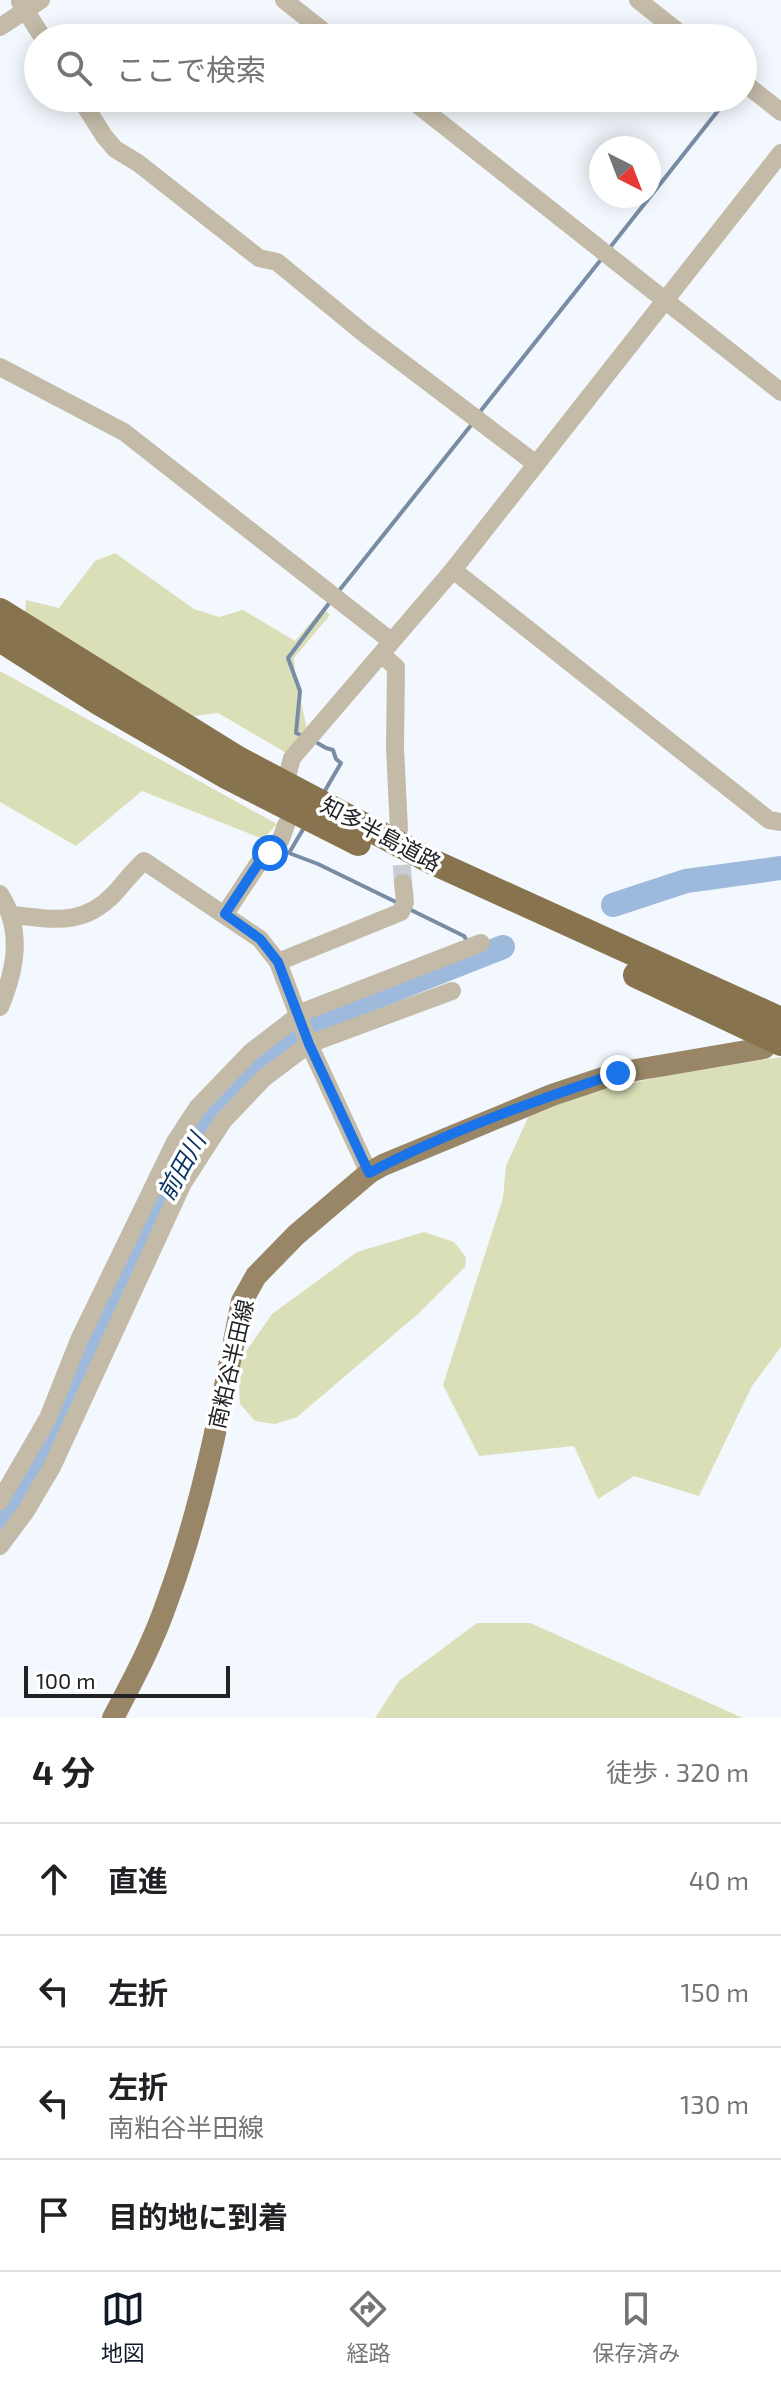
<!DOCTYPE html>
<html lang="ja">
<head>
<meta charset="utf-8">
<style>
  :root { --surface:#fff; --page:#f6f6f6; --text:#202124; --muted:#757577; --line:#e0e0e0; --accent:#111827 }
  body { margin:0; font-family:"Exo 2","Noto Sans JP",sans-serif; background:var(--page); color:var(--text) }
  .compass { position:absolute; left:589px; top:136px; width:72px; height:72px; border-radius:50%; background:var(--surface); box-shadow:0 4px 20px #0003; rotate:138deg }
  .scale { position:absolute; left:24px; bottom:20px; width:206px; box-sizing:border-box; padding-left:8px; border:4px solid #202224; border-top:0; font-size:22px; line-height:28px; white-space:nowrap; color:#202224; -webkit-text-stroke:6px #fff; paint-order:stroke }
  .stop { position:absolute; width:24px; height:24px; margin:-18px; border:6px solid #1a73e8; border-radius:50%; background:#fff }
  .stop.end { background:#1a73e8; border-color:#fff; box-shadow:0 2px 8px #0008 }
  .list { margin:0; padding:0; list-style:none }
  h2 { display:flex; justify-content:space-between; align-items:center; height:104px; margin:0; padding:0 32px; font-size:34px }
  h2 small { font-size:26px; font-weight:400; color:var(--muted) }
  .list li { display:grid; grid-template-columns:52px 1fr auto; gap:24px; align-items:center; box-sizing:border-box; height:112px; padding:0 32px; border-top:2px solid var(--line) }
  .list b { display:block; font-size:30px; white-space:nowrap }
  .list p { margin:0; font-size:26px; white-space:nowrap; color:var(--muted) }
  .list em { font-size:26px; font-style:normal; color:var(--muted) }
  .icon { flex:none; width:44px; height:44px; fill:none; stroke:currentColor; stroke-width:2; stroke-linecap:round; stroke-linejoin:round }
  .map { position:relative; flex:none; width:781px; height:1718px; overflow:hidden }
  .search { position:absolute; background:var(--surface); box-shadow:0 4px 20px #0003; left:24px; right:24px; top:24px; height:88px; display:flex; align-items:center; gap:20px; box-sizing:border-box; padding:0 28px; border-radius:44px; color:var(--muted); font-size:30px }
  .sheet { height:552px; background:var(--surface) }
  nav { display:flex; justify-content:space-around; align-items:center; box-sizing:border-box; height:112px; border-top:2px solid var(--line); background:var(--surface); font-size:22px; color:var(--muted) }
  nav a { display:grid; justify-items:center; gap:4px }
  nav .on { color:var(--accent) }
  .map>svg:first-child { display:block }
  .green { fill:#dbdfb7 }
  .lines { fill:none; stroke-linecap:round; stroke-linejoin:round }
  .stream { stroke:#788ca6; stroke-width:4 }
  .river { stroke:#9dbadd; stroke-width:24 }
  .minor-tunnel { stroke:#c8cdd2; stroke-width:18; stroke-dasharray:18 9; stroke-linecap:butt }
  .minor { stroke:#c4baa8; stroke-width:18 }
  .major { stroke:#988666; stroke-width:22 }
  .highway { stroke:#87734d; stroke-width:26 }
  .route { stroke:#1a73e8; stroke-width:10 }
  .labels { text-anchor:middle; stroke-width:7; stroke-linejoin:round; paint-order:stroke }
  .street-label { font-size:22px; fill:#202224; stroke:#fff }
  .water-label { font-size:24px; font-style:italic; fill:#08335f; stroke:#fff }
</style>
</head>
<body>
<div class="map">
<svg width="781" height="1718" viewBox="0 0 781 1718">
  <rect width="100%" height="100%" fill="#f2f8fd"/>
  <!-- green -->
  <g class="green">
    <polygon points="115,553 194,609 219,617 243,610 295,641 323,608 330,615 294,658 295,675 307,729 288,754 218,713 194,716 25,614 26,600 59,608 95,561"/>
    <polygon points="0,671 277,824 263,839 142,791 76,846 0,802"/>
    <polygon points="781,1057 781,1347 752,1386 699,1496 634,1476 598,1499 574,1446 479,1456 443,1385 503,1198 506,1166 530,1113 606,1089 664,1076"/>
    <polygon points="424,1232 454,1242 466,1257 465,1267 418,1314 297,1417 275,1424 255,1421 240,1404 238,1363 272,1314 357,1252"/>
    <polygon points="477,1623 530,1623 743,1718 375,1718 399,1681"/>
  </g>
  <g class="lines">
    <!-- stream -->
    <g class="stream">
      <polyline points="608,250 728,98"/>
      <polyline points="479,413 603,257"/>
      <polyline points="338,592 472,424"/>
      <polyline points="303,736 296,733 300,691 288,658 330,602"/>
      <polyline points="314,741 326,748 333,750 336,759 341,763 323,794"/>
      <polyline points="305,826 289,853 318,864 398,903"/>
      <polyline points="409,909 464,936 467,941"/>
    </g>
    <!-- river -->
    <g class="river">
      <polyline points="613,905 686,881 781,868"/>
      <polyline points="0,1525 40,1461 176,1171 214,1111 263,1060 298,1033 331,1015 503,947"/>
    </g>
    <!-- minor-tunnel -->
    <polyline class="minor-tunnel" points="400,838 403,883"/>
    <!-- minor -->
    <g class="minor">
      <polyline points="284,0 332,38"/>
      <polyline points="638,0 686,38"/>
      <polyline points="20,2 43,38"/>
      <polyline points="0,27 41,0"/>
      <polyline points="743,82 781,112"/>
      <polyline points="80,98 104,136 115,149 138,163 259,258 277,262 366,335 536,464"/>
      <polyline points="409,98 781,392"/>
      <polyline points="0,367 124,432 391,641"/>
      <polyline points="453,570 769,820 781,822"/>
      <polyline points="382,655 396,667 395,748 399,830"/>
      <polyline points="288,773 292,758 453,570 781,153"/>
      <path d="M0,894C23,930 16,969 0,1007"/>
      <polyline points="225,914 258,864 281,839 286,825"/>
      <path d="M13,915C53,919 82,927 114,894C124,883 133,871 144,861L260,939L278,962L309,1044L369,1173"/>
      <polyline points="278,962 401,912 405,902 403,883"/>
      <polyline points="0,1501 48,1418 79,1340 175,1142 198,1107 251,1052 303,1012 481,943"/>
      <polyline points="0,1546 26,1511 52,1467 183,1183 223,1121 264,1078 309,1044 452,991"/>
    </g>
    <!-- major -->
    <path class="major" d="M113,1718C133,1680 153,1643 167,1602C203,1505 222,1402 242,1301L256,1276L296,1235L369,1173L383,1165L552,1095L618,1073L764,1048"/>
    <!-- highway -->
    <g class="highway">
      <polyline points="0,611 238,759 433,862 781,1020"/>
      <polyline points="0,639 100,703 228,777 358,843"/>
      <polyline points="636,975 781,1043"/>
    </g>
  </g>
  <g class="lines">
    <!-- route -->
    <path class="route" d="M270,853L258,864L225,914L260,939L278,962L309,1044L369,1173C444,1133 537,1100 618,1073"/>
  </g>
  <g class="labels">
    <!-- street labels -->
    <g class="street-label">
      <text transform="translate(381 834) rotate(28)" y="8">知多半島道路</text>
      <text transform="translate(231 1364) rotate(-77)" y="8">南粕谷半田線</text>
    </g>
    <!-- water labels -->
    <g class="water-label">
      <text transform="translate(182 1167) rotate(-61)" y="8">前田川</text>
    </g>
  </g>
</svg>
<svg class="compass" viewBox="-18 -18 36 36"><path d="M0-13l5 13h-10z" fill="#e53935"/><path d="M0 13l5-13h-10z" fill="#757577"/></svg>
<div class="scale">100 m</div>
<div class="stop" style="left:270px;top:853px"></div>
<div class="stop end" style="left:618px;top:1073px"></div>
<div class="search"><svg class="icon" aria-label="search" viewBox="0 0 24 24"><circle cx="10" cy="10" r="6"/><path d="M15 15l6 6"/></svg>ここで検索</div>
</div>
<section class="sheet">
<h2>4 分<small>徒歩 · 320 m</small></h2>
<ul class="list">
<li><svg class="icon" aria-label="ahead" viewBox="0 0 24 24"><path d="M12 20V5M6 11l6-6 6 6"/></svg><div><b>直進</b></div><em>40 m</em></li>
<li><svg class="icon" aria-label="left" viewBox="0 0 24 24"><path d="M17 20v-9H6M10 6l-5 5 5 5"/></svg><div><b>左折</b></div><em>150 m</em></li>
<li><svg class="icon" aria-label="left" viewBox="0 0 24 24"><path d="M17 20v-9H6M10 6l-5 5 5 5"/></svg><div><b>左折</b><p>南粕谷半田線</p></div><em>130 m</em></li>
<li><svg class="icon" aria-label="arrive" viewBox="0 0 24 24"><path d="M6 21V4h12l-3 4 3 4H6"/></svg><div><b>目的地に到着</b></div></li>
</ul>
</section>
<nav>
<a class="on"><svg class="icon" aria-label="map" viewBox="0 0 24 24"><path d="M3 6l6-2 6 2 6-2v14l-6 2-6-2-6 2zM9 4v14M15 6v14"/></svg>地図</a>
<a><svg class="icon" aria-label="directions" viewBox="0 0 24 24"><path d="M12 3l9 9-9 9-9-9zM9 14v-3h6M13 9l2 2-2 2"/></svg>経路</a>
<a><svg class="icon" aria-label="saved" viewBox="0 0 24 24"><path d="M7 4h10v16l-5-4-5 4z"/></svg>保存済み</a>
</nav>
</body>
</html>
